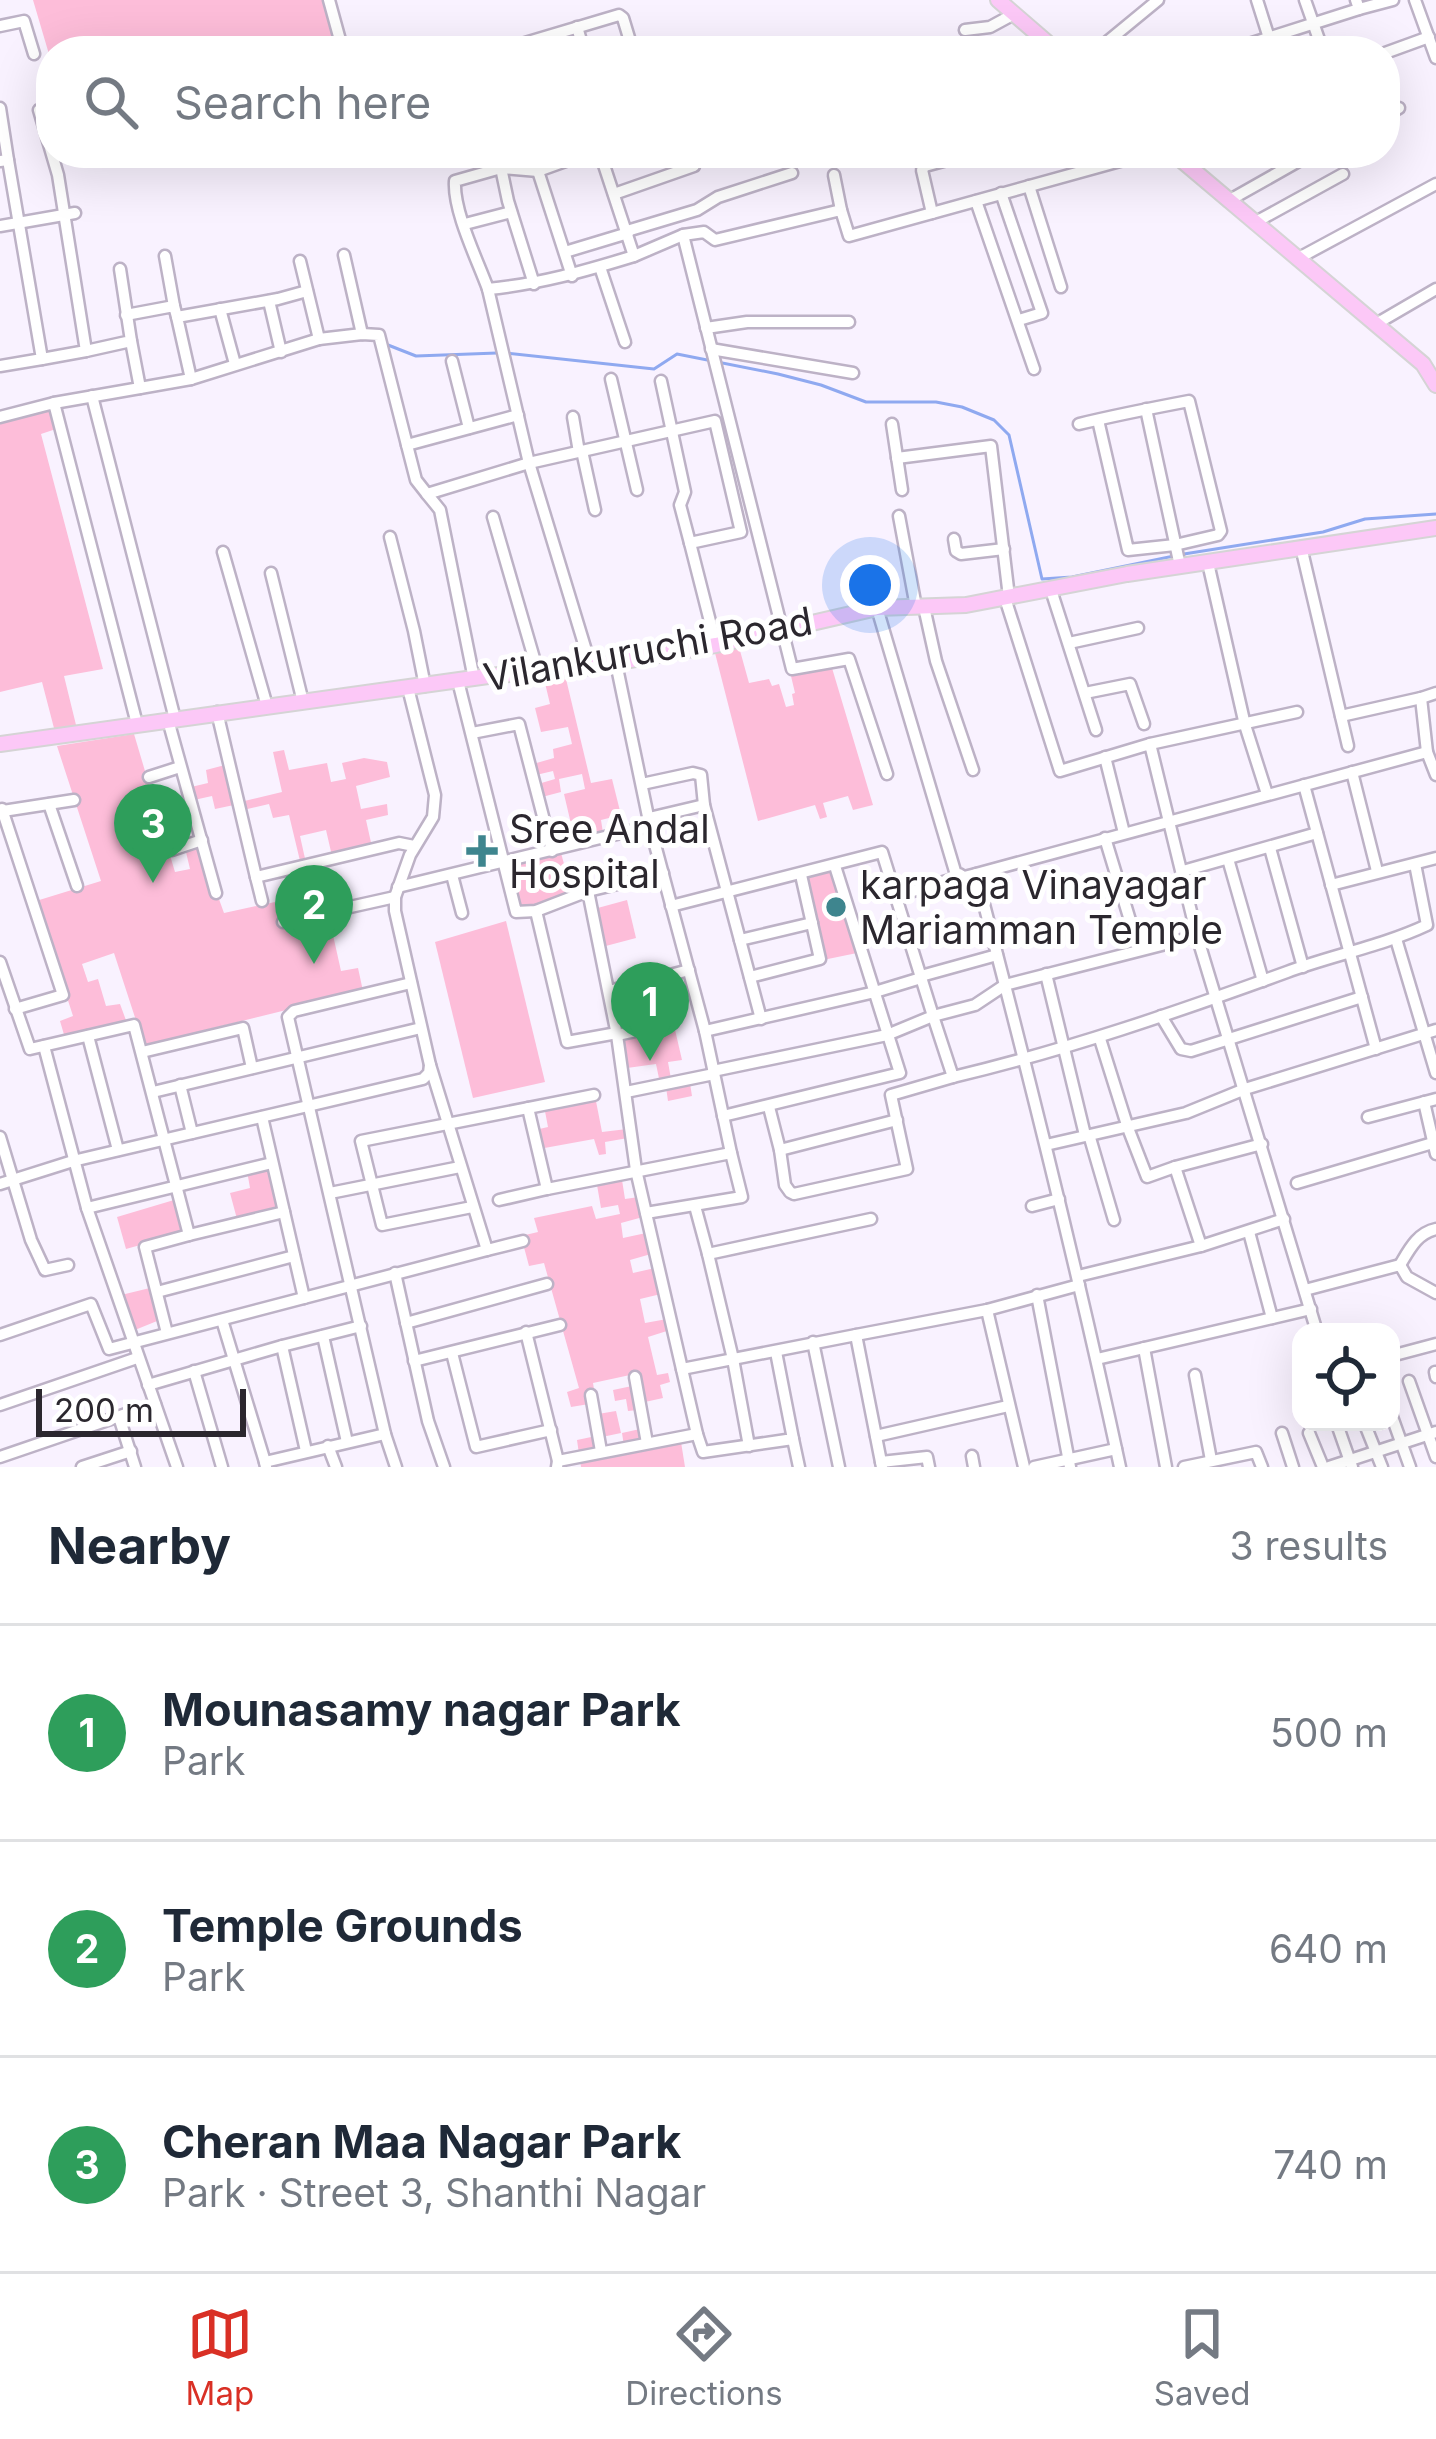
<!DOCTYPE html>
<html lang="en">
<head>
<meta charset="utf-8">
<style>
  :root { --surface:#fff; --page:#f2f2f3; --text:#1f2937; --muted:#747a83; --line:#e0e1e3; --accent:#d93025 }
  body { margin:0; font-family:Inter,sans-serif; background:var(--page); color:var(--text) }
  .controls { position:absolute; right:36px; bottom:36px; display:grid; overflow:hidden; border-radius:24px; box-shadow:0 12px 48px #0002 }
  .controls button { width:108px; height:108px; display:grid; place-items:center; padding:0; border:0; border-bottom:3px solid var(--line); background:var(--surface); color:var(--text); font:60px sans-serif }
  .scale { position:absolute; left:36px; bottom:30px; width:210px; box-sizing:border-box; padding-left:12px; border:6px solid #2b272e; border-top:0; font-size:33px; line-height:42px; white-space:nowrap; color:#2b272e; -webkit-text-stroke:9px #fff; paint-order:stroke }
  .you { position:absolute; left:870px; top:585px; width:42px; height:42px; margin:-30px; border:9px solid #fff; border-radius:50%; background:#1a73e8; box-shadow:0 0 0 18px #1a73e833 }
  .badge { display:grid; place-items:center; width:78px; height:78px; border-radius:50%; background:var(--accent); color:#fff; font-size:39px; font-weight:700 }
  .pin { position:absolute; translate:-50% -99px; filter:drop-shadow(0 3px 6px #0008) }
  .pin::after { content:''; position:absolute; top:63px; width:42px; height:36px; background:inherit; clip-path:polygon(0 0,100% 0,50% 100%) }
  .list { margin:0; padding:0; list-style:none }
  h2 { display:flex; justify-content:space-between; align-items:center; height:156px; margin:0; padding:0 48px; font-size:51px }
  h2 small { font-size:39px; font-weight:400; color:var(--muted) }
  .list li { display:grid; grid-template-columns:78px 1fr auto; gap:36px; align-items:center; box-sizing:border-box; height:216px; padding:0 48px; border-top:3px solid var(--line) }
  .list b { display:block; font-size:45px; white-space:nowrap }
  .list p { margin:0; font-size:39px; white-space:nowrap; color:var(--muted) }
  .list em { font-size:39px; font-style:normal; color:var(--muted) }
  .icon { flex:none; width:66px; height:66px; fill:none; stroke:currentColor; stroke-width:2; stroke-linecap:round; stroke-linejoin:round }
  .map { position:relative; flex:none; width:1436px; height:1467px; overflow:hidden }
  .search { position:absolute; background:var(--surface); box-shadow:0 12px 48px #0002; left:36px; right:36px; top:36px; height:132px; display:flex; align-items:center; gap:30px; box-sizing:border-box; padding:0 42px; border-radius:48px; color:var(--muted); font-size:45px }
  .sheet { height:804px; background:var(--surface) }
  nav { display:flex; justify-content:space-around; align-items:center; box-sizing:border-box; height:168px; border-top:3px solid var(--line); background:var(--surface); font-size:33px; color:var(--muted) }
  nav a { display:grid; justify-items:center; gap:6px }
  nav .on { color:var(--accent) }
  .map>svg:first-child { display:block }
  .green { fill:#fdbdd9 }
  .lines { fill:none; stroke-linecap:round; stroke-linejoin:round }
  .stream { stroke:#8fa9f0; stroke-width:3 }
  .minor-casing { stroke:#bdb2c6; stroke-width:15 }
  .major-casing { stroke:#d5d4d5; stroke-width:18 }
  .minor { stroke:#fff; stroke-width:10 }
  .major { stroke:#fcc8f7; stroke-width:14 }
  .poi-dot { fill:#3e858e; stroke:#fff; stroke-width:4.5 }
  .labels { text-anchor:middle; stroke-width:10; stroke-linejoin:round; paint-order:stroke }
  .street-label { font-size:39px; fill:#2b272e; stroke:#fff }
  .poi-label { font-size:39px; fill:#2b272e; stroke:#fff; text-anchor:start }
</style>
</head>
<body>
<div class="map">
<svg width="1436" height="1467" viewBox="0 0 1436 1467">
  <rect width="100%" height="100%" fill="#f9f2ff"/>
  <!-- green -->
  <g class="green">
    <polygon points="33,0 323,0 337,51 51,51 51,61"/>
    <polygon points="52,409 56,429 41,434 103,669 64,676 77,729 55,732 42,682 0,692 0,420"/>
    <polygon points="739,647 749,683 769,679 772,686 779,684 786,707 794,705 792,694 795,693 791,676 832,668 873,805 853,810 848,796 823,803 827,817 820,819 815,805 758,821 715,653"/>
    <polygon points="566,679 591,783 612,779 621,815 601,820 603,833 575,841 564,794 585,789 582,774 559,779 561,792 542,797 538,784 555,779 553,771 536,775 533,764 554,758 553,749 572,744 568,727 541,732 535,708 550,704 545,683"/>
    <polygon points="134,734 175,872 190,869 185,848 199,844 224,913 275,902 282,927 329,917 341,971 358,968 363,991 144,1045 114,953 82,964 88,982 98,979 106,1006 120,1004 127,1023 65,1038 60,1021 73,1016 36,901 101,881 57,746"/>
    <polygon points="284,750 289,770 327,763 331,782 346,779 342,763 364,758 387,762 390,777 356,786 361,809 387,804 388,815 366,820 372,847 332,856 326,830 300,836 306,863 301,865 289,815 273,818 269,804 243,810 240,802 282,792 273,752"/>
    <polygon points="225,765 234,805 215,809 212,796 194,800 191,787 208,783 206,770"/>
    <polygon points="561,853 572,893 517,909 506,866"/>
    <polygon points="834,871 857,953 823,960 805,879"/>
    <polygon points="627,900 636,938 602,947 594,909"/>
    <polygon points="506,921 545,1082 473,1098 435,942"/>
    <polygon points="673,1021 682,1060 668,1062 671,1079 689,1077 692,1096 668,1101 666,1087 661,1088 656,1064 627,1068 620,1030"/>
    <polygon points="595,1096 602,1132 627,1129 628,1138 605,1142 606,1154 599,1155 594,1139 539,1149 535,1130 548,1127 544,1106"/>
    <polygon points="270,1165 281,1208 237,1219 230,1193 250,1188 247,1171"/>
    <polygon points="622,1180 625,1199 639,1197 643,1217 621,1223 623,1238 646,1233 651,1254 630,1260 633,1273 655,1268 661,1294 640,1299 645,1323 667,1319 670,1330 648,1337 657,1375 668,1373 670,1382 660,1385 663,1398 645,1402 651,1441 624,1446 622,1433 640,1429 638,1410 628,1411 626,1399 615,1401 613,1390 632,1386 630,1375 593,1383 598,1414 616,1411 621,1433 602,1437 603,1449 579,1454 577,1440 596,1436 589,1404 571,1407 567,1392 579,1388 544,1263 529,1266 521,1236 538,1232 534,1218 592,1206 596,1219 620,1214 618,1205 601,1208 597,1185"/>
    <polygon points="174,1200 183,1233 126,1249 117,1217"/>
    <polygon points="154,1287 162,1319 130,1332 117,1296"/>
    <polygon points="681,1442 685,1467 581,1467 580,1460"/>
  </g>
  <g class="lines">
    <!-- stream -->
    <g class="stream">
      <polyline points="388,345 416,356 497,353"/>
      <polyline points="506,353 654,369 677,354 778,374 821,385 866,402 936,402 962,407 994,420 1009,435 1042,579 1072,577 1174,556"/>
      <polyline points="1184,554 1323,532 1365,519 1436,514"/>
    </g>
    <!-- minor casing -->
    <g class="minor-casing">
      <g id="minor">
        <polyline points="329,0 343,51"/>
        <polyline points="1257,0 1269,38"/>
        <polyline points="1305,0 1323,51"/>
        <polyline points="1415,0 1436,58"/>
        <polyline points="1359,9 1393,0"/>
        <polyline points="0,26 24,21 34,54"/>
        <polyline points="577,27 584,51"/>
        <polyline points="965,30 990,27 1014,14"/>
        <polyline points="498,51 619,15 623,18 633,51"/>
        <polyline points="724,51 738,47"/>
        <polyline points="1096,51 1158,0"/>
        <polyline points="1227,51 1359,9 1356,0"/>
        <polyline points="1385,53 1429,37"/>
        <polyline points="0,108 8,160 0,161"/>
        <polyline points="39,110 58,175 86,351 42,359"/>
        <polyline points="1385,116 1399,108"/>
        <polyline points="501,168 508,201 534,284"/>
        <path d="M538,171L501,168L455,181C453,211 477,259 488,289C540,284 585,271 634,256L600,153"/>
        <polyline points="834,175 841,210"/>
        <polyline points="1029,186 1061,287"/>
        <polyline points="1001,193 1042,313 1019,320"/>
        <polyline points="614,194 694,166 696,153"/>
        <polyline points="976,201 1034,369"/>
        <polyline points="1228,201 1313,153"/>
        <polyline points="932,213 922,170 925,166 973,153"/>
        <polyline points="1254,223 1343,174"/>
        <polyline points="465,224 511,212"/>
        <polyline points="0,226 75,213"/>
        <polyline points="627,231 697,210 718,197 792,173"/>
        <polyline points="683,235 792,669 849,659 887,774"/>
        <polyline points="565,252 628,233"/>
        <polyline points="344,255 362,334"/>
        <polyline points="165,256 174,306"/>
        <polyline points="634,256 683,235 704,232 715,240 841,210 849,236 1149,153"/>
        <polyline points="1297,259 1436,184"/>
        <polyline points="600,267 625,342"/>
        <polyline points="572,276 538,171 574,158"/>
        <polyline points="488,289 529,463 591,667"/>
        <polyline points="269,301 281,352"/>
        <polyline points="220,309 235,364"/>
        <polyline points="126,315 174,306 177,317"/>
        <polyline points="1376,324 1436,289"/>
        <polyline points="706,328 747,322 849,322"/>
        <polyline points="319,339 362,334 379,335 407,445 518,415"/>
        <polyline points="711,349 853,373"/>
        <polyline points="86,351 131,341 120,269"/>
        <polyline points="452,361 469,428"/>
        <polyline points="0,366 42,359 8,160"/>
        <polyline points="191,379 177,317 278,299 307,291"/>
        <polyline points="611,379 637,490"/>
        <polyline points="661,381 685,492 680,505 690,543"/>
        <polyline points="140,388 191,379 319,339 300,261"/>
        <polyline points="92,396 175,719"/>
        <polyline points="54,403 140,388 131,341"/>
        <polyline points="1146,409 1180,566"/>
        <polyline points="0,417 54,403 137,724"/>
        <polyline points="573,417 579,452"/>
        <polyline points="892,424 902,490"/>
        <path d="M1079,424C1116,415 1152,408 1189,401L1221,531L1218,535L1175,545L1128,550L1098,420"/>
        <polyline points="407,445 416,480 427,494"/>
        <polyline points="582,451 595,510"/>
        <polyline points="897,458 991,446 1009,597"/>
        <polyline points="899,516 916,607"/>
        <polyline points="493,517 538,672"/>
        <polyline points="390,537 414,631 425,686"/>
        <polyline points="954,539 956,551 961,554 1004,549"/>
        <polyline points="1301,547 1348,746"/>
        <polyline points="223,552 267,706"/>
        <polyline points="1208,563 1245,725 1267,794"/>
        <polyline points="271,573 303,702"/>
        <polyline points="1051,590 1096,730"/>
        <polyline points="1005,598 1060,771 1150,744 1197,936 1317,1332"/>
        <polyline points="924,607 936,661 973,770"/>
        <polyline points="877,608 957,878 959,874 964,877 976,874"/>
        <polyline points="1069,643 1138,628"/>
        <polyline points="474,679 440,510 427,494 529,463 715,421 741,532 690,543 716,645"/>
        <polyline points="458,681 516,912 536,911 588,891 663,873"/>
        <polyline points="1085,693 1130,684 1144,724"/>
        <polyline points="217,712 256,877 399,843 414,846"/>
        <polyline points="1341,716 1421,698"/>
        <polyline points="168,720 216,893"/>
        <polyline points="472,733 519,724 552,851"/>
        <polyline points="1150,744 1297,712"/>
        <polyline points="1427,752 1421,698 1436,693"/>
        <polyline points="1105,757 1124,833"/>
        <polyline points="1352,772 1377,871"/>
        <polyline points="149,777 180,767"/>
        <polyline points="642,784 693,773 701,775 704,805"/>
        <polyline points="1304,785 1376,1049"/>
        <polyline points="49,804 77,886"/>
        <polyline points="2,809 63,995 15,1009"/>
        <polyline points="3,811 74,800"/>
        <polyline points="159,816 191,805"/>
        <polyline points="649,818 704,805 761,1019"/>
        <polyline points="1105,838 1139,950"/>
        <polyline points="1270,848 1303,967"/>
        <polyline points="172,850 202,840"/>
        <polyline points="1228,859 1263,981"/>
        <polyline points="1183,871 1317,833"/>
        <polyline points="452,875 462,913"/>
        <polyline points="256,877 262,901"/>
        <polyline points="1331,885 1436,858"/>
        <polyline points="398,887 650,826"/>
        <polyline points="896,896 957,878"/>
        <polyline points="671,906 882,852 933,1016 887,1035 713,1071"/>
        <polyline points="536,911 567,1042 617,1033"/>
        <polyline points="283,922 395,897"/>
        <path d="M1197,936L1005,985L975,1005L933,1016L953,1077C1067,1050 1177,1012 1287,972C1333,955 1382,946 1427,925L1415,864"/>
        <polyline points="1396,939 1436,1073"/>
        <polyline points="740,940 812,923"/>
        <polyline points="0,962 30,1049 134,1025 189,1235 284,1212"/>
        <polyline points="1046,974 1085,1135 1090,1138 1114,1220"/>
        <polyline points="921,976 997,955"/>
        <polyline points="750,977 820,959 801,875"/>
        <polyline points="609,991 689,970"/>
        <polyline points="1161,1016 1181,1049 1191,1051 1362,997"/>
        <polyline points="705,1031 875,992 921,978"/>
        <polyline points="617,1035 673,1023"/>
        <polyline points="88,1036 118,1150"/>
        <polyline points="1100,1039 1128,1128 1147,1177 1175,1167 1201,1246"/>
        <polyline points="44,1046 87,1208 177,1467"/>
        <polyline points="142,1052 243,1028 252,1068"/>
        <polyline points="430,1065 487,1250 523,1241"/>
        <polyline points="180,1085 192,1133"/>
        <polyline points="153,1092 421,1028"/>
        <polyline points="626,1092 714,1074"/>
        <polyline points="1424,1102 1436,1154"/>
        <polyline points="769,1107 780,1150 785,1185 790,1192 794,1194 907,1169 891,1095 953,1077"/>
        <polyline points="528,1108 547,1189 731,1153 705,1031 650,826 616,663"/>
        <polyline points="723,1116 900,1073 835,866"/>
        <polyline points="262,1117 304,1298"/>
        <polyline points="1368,1117 1436,1099"/>
        <polyline points="0,1137 31,1240 45,1270 68,1265"/>
        <polyline points="1046,1145 1186,1113 1245,1089 1436,1030"/>
        <polyline points="780,1150 897,1120"/>
        <polyline points="1175,1167 1262,1144"/>
        <polyline points="1297,1183 1436,1142"/>
        <polyline points="0,1184 73,1161 423,1079 429,1073 430,1065 395,911 395,897 410,855 433,817 435,795 408,688"/>
        <polyline points="330,1193 460,1167"/>
        <polyline points="499,1200 547,1189"/>
        <polyline points="695,1206 708,1254"/>
        <polyline points="1032,1206 1059,1199"/>
        <polyline points="472,1207 382,1225 361,1141 594,1095"/>
        <polyline points="87,1208 272,1163"/>
        <polyline points="646,1213 742,1197 731,1153"/>
        <polyline points="1249,1232 1272,1318"/>
        <path d="M1400,1265C1409,1250 1417,1233 1436,1229"/>
        <polyline points="395,1273 428,1421 444,1467"/>
        <polyline points="1078,1276 1201,1246 1284,1219"/>
        <polyline points="1305,1290 1400,1265 1407,1277 1436,1293"/>
        <polyline points="157,1292 294,1256"/>
        <polyline points="1037,1295 1070,1467"/>
        <polyline points="987,1310 1024,1467"/>
        <polyline points="222,1320 265,1462"/>
        <polyline points="406,1323 547,1284"/>
        <polyline points="526,1332 558,1461"/>
        <polyline points="167,1333 145,1247 189,1235"/>
        <polyline points="0,1335 91,1304 109,1349 487,1250"/>
        <polyline points="856,1335 987,1310 1079,1285"/>
        <polyline points="323,1336 347,1442"/>
        <polyline points="813,1342 839,1467"/>
        <polyline points="282,1346 306,1451"/>
        <polyline points="1144,1348 1166,1467"/>
        <polyline points="452,1353 476,1447 551,1430"/>
        <polyline points="1391,1356 1436,1344"/>
        <polyline points="1097,1359 1311,1309"/>
        <polyline points="414,1361 560,1325"/>
        <polyline points="682,1369 856,1335 882,1467"/>
        <polyline points="194,1371 222,1467"/>
        <polyline points="1435,1372 1436,1377"/>
        <polyline points="1195,1375 1211,1460"/>
        <polyline points="635,1377 647,1443"/>
        <polyline points="1409,1381 1436,1457"/>
        <polyline points="148,1385 282,1346 361,1326"/>
        <polyline points="591,1395 601,1451"/>
        <polyline points="0,1405 137,1358"/>
        <polyline points="1391,1414 1410,1467"/>
        <polyline points="119,1417 135,1467"/>
        <polyline points="1339,1422 1338,1427 1352,1467"/>
        <polyline points="1364,1422 1382,1467"/>
        <polyline points="1282,1433 1293,1467"/>
        <polyline points="1309,1433 1323,1467"/>
        <polyline points="697,1434 703,1452 793,1439 776,1352"/>
        <polyline points="876,1436 1008,1406"/>
        <polyline points="793,1439 799,1467"/>
        <polyline points="328,1446 336,1467"/>
        <polyline points="749,1446 733,1359 708,1254 871,1219"/>
        <polyline points="972,1456 974,1467"/>
        <polyline points="0,1457 155,1404"/>
        <polyline points="881,1462 927,1457 929,1467"/>
        <polyline points="82,1467 131,1451"/>
        <polyline points="266,1467 265,1462 385,1434"/>
        <polyline points="396,1467 385,1434 288,1017 294,1011 411,983"/>
        <polyline points="557,1467 558,1461 697,1434 636,1170 617,1035 588,891"/>
        <polyline points="1034,1467 1116,1449"/>
        <path d="M1120,1467C1077,1268 1028,1071 976,874L1427,752L1436,775"/>
        <polyline points="1184,1467 1256,1452 1262,1467"/>
        <polyline points="1329,1467 1436,1432"/>
      </g>
    </g>
    <!-- major casing -->
    <g class="major-casing">
      <g id="major">
        <polyline points="998,0 1057,51"/>
        <polyline points="1173,153 1423,364 1436,385"/>
        <polyline points="0,744 488,676 591,667 716,645 877,608 966,605 1127,574 1436,528"/>
      </g>
    </g>
    <!-- minor -->
    <use href="#minor" class="minor"/>
    <!-- major -->
    <use href="#major" class="major"/>
  </g>
  <!-- markers -->
  <g class="poi-dot">
    <path d="M476 833h12v12h12v12h-12v12h-12v-12h-12v-12h12z"/>
    <circle cx="836" cy="907" r="12"/>
  </g>
  <g class="labels">
    <!-- street labels -->
    <g class="street-label">
      <text transform="translate(648 649) rotate(-10)" y="14">Vilankuruchi Road</text>
    </g>
    <!-- poi labels -->
    <g class="poi-label">
      <text x="509" y="843">Sree Andal<tspan x="509" dy="45">Hospital</tspan></text>
      <text x="860" y="899">karpaga Vinayagar<tspan x="860" dy="45">Mariamman Temple</tspan></text>
    </g>
  </g>
</svg>
<div class="controls">
<button><svg class="icon" aria-label="locate" viewBox="0 0 24 24"><circle cx="12" cy="12" r="6"/><path d="M12 2v4M12 18v4M2 12h4M18 12h4"/></svg></button>
</div>
<div class="scale">200 m</div>
<div class="you"></div>
<div class="pin badge" style="left:650px;top:1061px;background:#2e9e5b">1</div>
<div class="pin badge" style="left:314px;top:964px;background:#2e9e5b">2</div>
<div class="pin badge" style="left:153px;top:883px;background:#2e9e5b">3</div>
<div class="search"><svg class="icon" aria-label="search" viewBox="0 0 24 24"><circle cx="10" cy="10" r="6"/><path d="M15 15l6 6"/></svg>Search here</div>
</div>
<section class="sheet">
<h2>Nearby<small>3 results</small></h2>
<ul class="list">
<li><span class="badge" style="background:#2e9e5b">1</span><div><b>Mounasamy nagar Park</b><p>Park</p></div><em>500 m</em></li>
<li><span class="badge" style="background:#2e9e5b">2</span><div><b>Temple Grounds</b><p>Park</p></div><em>640 m</em></li>
<li><span class="badge" style="background:#2e9e5b">3</span><div><b>Cheran Maa Nagar Park</b><p>Park · Street 3, Shanthi Nagar</p></div><em>740 m</em></li>
</ul>
</section>
<nav>
<a class="on"><svg class="icon" aria-label="map" viewBox="0 0 24 24"><path d="M3 6l6-2 6 2 6-2v14l-6 2-6-2-6 2zM9 4v14M15 6v14"/></svg>Map</a>
<a><svg class="icon" aria-label="directions" viewBox="0 0 24 24"><path d="M12 3l9 9-9 9-9-9zM9 14v-3h6M13 9l2 2-2 2"/></svg>Directions</a>
<a><svg class="icon" aria-label="saved" viewBox="0 0 24 24"><path d="M7 4h10v16l-5-4-5 4z"/></svg>Saved</a>
</nav>
</body>
</html>
